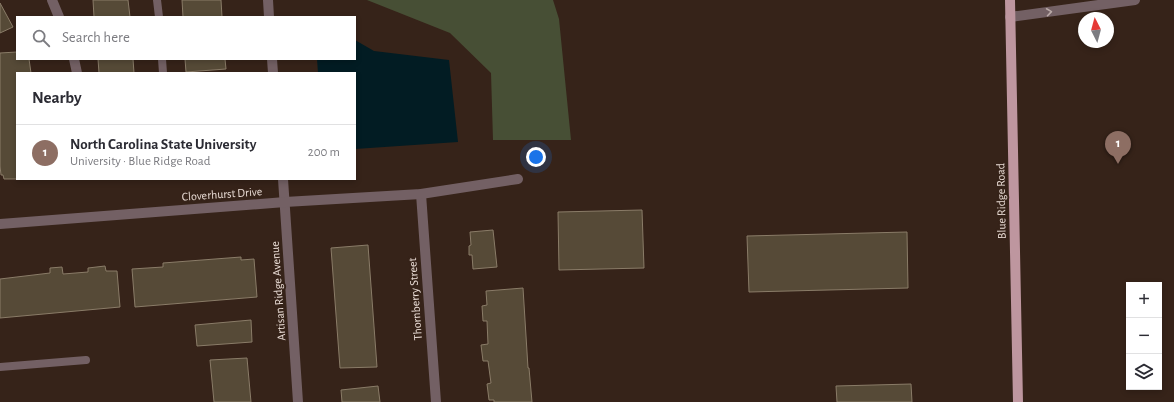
<!DOCTYPE html>
<html lang="en">
<head>
<meta charset="utf-8">
<style>
  :root { --surface:#fff; --page:#f2f2f3; --text:#2b2b33; --muted:#7c7c81; --line:#e1e1e2; --accent:#111827 }
  body { margin:0; font-family:"Alegreya Sans",sans-serif; background:var(--page); color:var(--text) }
  .controls { position:absolute; right:12px; bottom:12px; display:grid; overflow:hidden; border-radius:0px; box-shadow:0 2px 6px #0003 }
  .controls button { width:36px; height:36px; display:grid; place-items:center; padding:0; border:0; border-bottom:1px solid var(--line); background:var(--surface); color:var(--text); font:20px sans-serif }
  .compass { position:absolute; left:1078px; top:12px; width:36px; height:36px; border-radius:50%; background:var(--surface); box-shadow:0 2px 6px #0003; rotate:354deg }
  .you { position:absolute; left:536px; top:157px; width:14px; height:14px; margin:-10px; border:3px solid #fff; border-radius:50%; background:#1a73e8; box-shadow:0 0 0 6px #1a73e833 }
  .badge { display:grid; place-items:center; width:26px; height:26px; border-radius:50%; background:var(--accent); color:#fff; font-size:13px; font-weight:700 }
  .pin { position:absolute; translate:-50% -33px; filter:drop-shadow(0 1px 2px #0008) }
  .pin::after { content:''; position:absolute; top:21px; width:14px; height:12px; background:inherit; clip-path:polygon(0 0,100% 0,50% 100%) }
  .list { margin:0; padding:0; list-style:none }
  h2 { display:flex; justify-content:space-between; align-items:center; height:52px; margin:0; padding:0 16px; font-size:17px }
  h2 small { font-size:13px; font-weight:400; color:var(--muted) }
  .list li { display:grid; grid-template-columns:26px 1fr auto; gap:12px; align-items:center; box-sizing:border-box; height:56px; padding:0 16px; border-top:1px solid var(--line) }
  .list b { display:block; font-size:15px; white-space:nowrap }
  .list p { margin:0; font-size:13px; white-space:nowrap; color:var(--muted) }
  .list em { font-size:13px; font-style:normal; color:var(--muted) }
  .icon { flex:none; width:22px; height:22px; fill:none; stroke:currentColor; stroke-width:2; stroke-linecap:round; stroke-linejoin:round }
  .map { position:relative; flex:none; width:1174px; height:402px; overflow:hidden }
  .search { position:absolute; background:var(--surface); box-shadow:0 2px 6px #0003; left:16px; top:16px; width:340px; height:44px; display:flex; align-items:center; gap:10px; box-sizing:border-box; padding:0 14px; border-radius:0px; color:var(--muted); font-size:15px }
  .panel { position:absolute; background:var(--surface); box-shadow:0 2px 6px #0003; left:16px; top:72px; width:340px; height:108px; border-radius:0px }
  .map>svg:first-child { display:block }
  .green { fill:#474f35 }
  .water { fill:#021c23 }
  .building { fill:#564a37; stroke:#8a7c68 }
  .lines { fill:none; stroke-linecap:round; stroke-linejoin:round }
  .lane { stroke:#736064; stroke-width:8 }
  .street { stroke:#736064; stroke-width:10 }
  .primary { stroke:#be969f; stroke-width:10 }
  .oneway { stroke:#baaaa8 }
  .labels { text-anchor:middle; stroke-width:4; stroke-linejoin:round; paint-order:stroke }
  .street-label { font-size:12px; fill:#e9dcd5; stroke:#362319 }
</style>
</head>
<body>
<div class="map">
<svg width="1174" height="402" viewBox="0 0 1174 402">
  <rect width="100%" height="100%" fill="#362319"/>
  <!-- green -->
  <polygon class="green" points="367,0 553,0 559,19 571,140 493,140 491,73 450,33"/>
  <!-- water -->
  <polygon class="water" points="355,40 374,51 449,60 458,142 355,149 355,73 318,73 317,59 355,59"/>
  <!-- building -->
  <g class="building">
    <polygon points="93,0 128,0 130,17 94,17"/>
    <polygon points="182,0 221,0 222,17 183,17"/>
    <polygon points="0,3 13,27 0,33"/>
    <polygon points="17,52 17,59 29,59 31,73 17,73 17,179 4,179 3,175 1,175 0,166 0,53"/>
    <polygon points="98,59 133,59 134,73 99,73"/>
    <polygon points="185,59 225,59 226,69 186,72"/>
    <polygon points="642,210 644,268 559,270 558,212"/>
    <polygon points="493,230 497,267 473,269 472,255 469,255 469,246 471,245 470,232"/>
    <polygon points="907,232 908,288 749,292 747,236"/>
    <polygon points="368,245 377,367 340,368 331,248"/>
    <polygon points="241,257 241,260 254,259 257,297 135,307 132,269 163,267 163,263"/>
    <polygon points="105,266 106,271 117,271 120,307 0,318 0,279 50,273 50,268 62,267 63,274 88,272 88,268"/>
    <polygon points="523,288 528,368 529,368 532,402 494,402 494,400 489,400 487,384 491,383 488,361 483,361 481,345 488,344 487,321 483,321 482,306 487,305 486,291"/>
    <polygon points="251,320 252,342 197,346 195,325"/>
    <polygon points="247,358 251,402 214,402 210,360"/>
    <polygon points="911,384 912,402 837,402 836,386"/>
    <polygon points="378,386 380,402 342,402 341,390"/>
  </g>
  <g class="lines">
    <!-- lane -->
    <g class="lane">
      <polyline points="157,0 159,17"/>
      <polyline points="162,59 163,73"/>
      <polyline points="0,367 86,360"/>
    </g>
    <!-- street -->
    <g class="street">
      <polyline points="52,0 59,17"/>
      <polyline points="268,0 269,17"/>
      <polyline points="1010,17 1135,0"/>
      <polyline points="74,59 77,73"/>
      <polyline points="272,59 273,73"/>
      <polyline points="283,179 298,402"/>
      <polyline points="421,194 436,402"/>
      <polyline points="0,224 285,202 421,194 518,179"/>
    </g>
    <!-- primary -->
    <polyline class="primary" points="1010,0 1018,402"/>
  </g>
  <!-- one-way arrows -->
  <defs><path id="oneway-chevron" d="M-2-3.5L2.5 0L-2 3.5" fill="none" stroke-width="1.6" stroke-linecap="round" stroke-linejoin="round"/></defs>
  <use class="oneway" href="#oneway-chevron" transform="translate(1049 12) rotate(-8)"/>
  <g class="labels">
    <!-- street labels -->
    <g class="street-label">
      <text transform="translate(222 194) rotate(-4)" y="4">Cloverhurst Drive</text>
      <text transform="translate(1001 201) rotate(-91)" y="4">Blue Ridge Road</text>
      <text transform="translate(278 291) rotate(-94)" y="4">Artisan Ridge Avenue</text>
      <text transform="translate(415 299) rotate(-94)" y="4">Thornberry Street</text>
    </g>
  </g>
</svg>
<div class="controls">
<button>+</button>
<button>−</button>
<button><svg class="icon" aria-label="layers" viewBox="0 0 24 24"><path d="M12 4l9 5-9 5-9-5zM3 14l9 5 9-5"/></svg></button>
</div>
<svg class="compass" viewBox="-18 -18 36 36"><path d="M0-13l5 13h-10z" fill="#e53935"/><path d="M0 13l5-13h-10z" fill="#7c7c81"/></svg>
<div class="you"></div>
<div class="pin badge" style="left:1118px;top:164px;background:#8d6e63">1</div>
<div class="search"><svg class="icon" aria-label="search" viewBox="0 0 24 24"><circle cx="10" cy="10" r="6"/><path d="M15 15l6 6"/></svg>Search here</div>
<section class="panel">
<h2>Nearby<small></small></h2>
<ul class="list">
<li><span class="badge" style="background:#8d6e63">1</span><div><b>North Carolina State University</b><p>University · Blue Ridge Road</p></div><em>200 m</em></li>
</ul>
</section>
</div>
</body>
</html>
